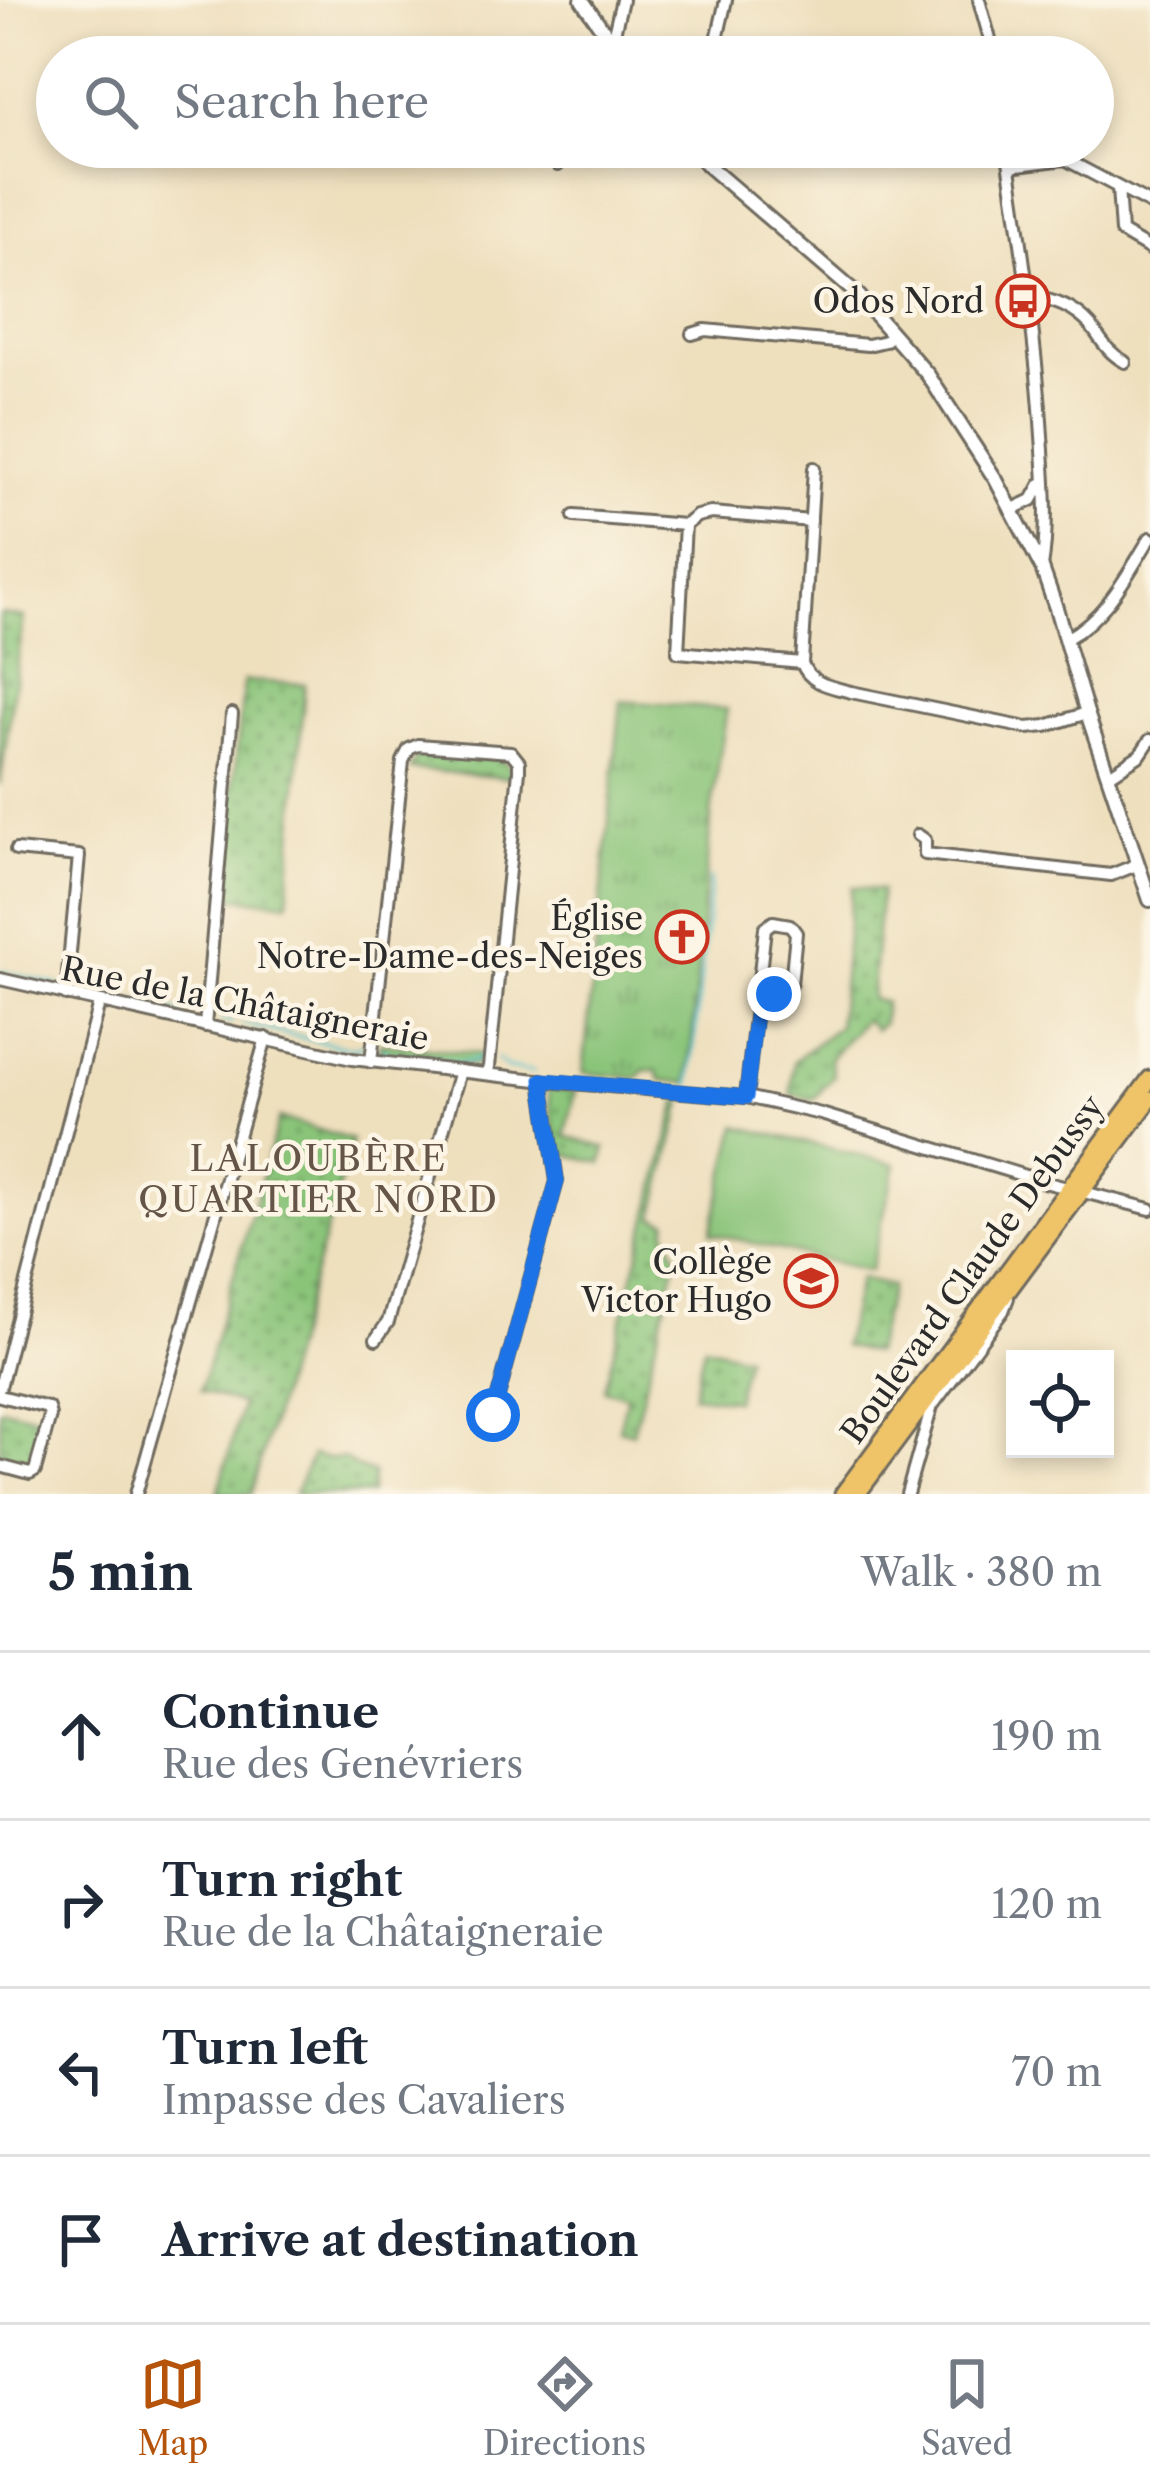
<!DOCTYPE html>
<html lang="en">
<head>
<meta charset="utf-8">
<style>
  :root { --surface:#fff; --page:#f2f2f3; --text:#1f2937; --muted:#747a83; --line:#e0e1e3; --accent:#b45309 }
  body { margin:0; font-family:"Libre Caslon Text",serif; background:var(--page); color:var(--text) }
  .controls { position:absolute; right:36px; bottom:36px; display:grid; overflow:hidden; border-radius:0px; box-shadow:0 6px 18px #0003 }
  .controls button { width:108px; height:108px; display:grid; place-items:center; padding:0; border:0; border-bottom:3px solid var(--line); background:var(--surface); color:var(--text); font:60px sans-serif }
  .stop { position:absolute; width:36px; height:36px; margin:-27px; border:9px solid #1a73e8; border-radius:50%; background:#fff }
  .stop.end { background:#1a73e8; border-color:#fff; box-shadow:0 3px 12px #0008 }
  .list { margin:0; padding:0; list-style:none }
  h2 { display:flex; justify-content:space-between; align-items:center; height:156px; margin:0; padding:0 48px; font-size:51px }
  h2 small { font-size:39px; font-weight:400; color:var(--muted) }
  .list li { display:grid; grid-template-columns:78px 1fr auto; gap:36px; align-items:center; box-sizing:border-box; height:168px; padding:0 48px; border-top:3px solid var(--line) }
  .list b { display:block; font-size:45px; white-space:nowrap }
  .list p { margin:0; font-size:39px; white-space:nowrap; color:var(--muted) }
  .list em { font-size:39px; font-style:normal; color:var(--muted) }
  .icon { flex:none; width:66px; height:66px; fill:none; stroke:currentColor; stroke-width:2; stroke-linecap:round; stroke-linejoin:round }
  .map { position:relative; flex:none; width:1150px; height:1494px; overflow:hidden }
  .search { position:absolute; background:var(--surface); box-shadow:0 6px 18px #0003; left:36px; right:36px; top:36px; height:132px; display:flex; align-items:center; gap:30px; box-sizing:border-box; padding:0 42px; border-radius:66px; color:var(--muted); font-size:45px }
  .sheet { height:828px; background:var(--surface) }
  nav { display:flex; justify-content:space-around; align-items:center; box-sizing:border-box; height:168px; border-top:3px solid var(--line); background:var(--surface); font-size:33px; color:var(--muted) }
  nav a { display:grid; justify-items:center; gap:6px }
  nav .on { color:var(--accent) }
  .map>svg:first-child { display:block }
  .grass { fill:url(#grass-dots); stroke:#5a7852; stroke-width:3 }
  .park { fill:url(#park-tufts); stroke:#5a7852; stroke-width:3 }
  .garden { fill:#8ac479; stroke:#5a7852; stroke-width:3 }
  .lines { fill:none; stroke-linecap:round; stroke-linejoin:round }
  .stream { stroke:#55c2cd; stroke-width:3 }
  .minor-casing { stroke:#6f6a5e; stroke-width:16 }
  .tertiary-casing { stroke:#6f6a5e; stroke-width:18 }
  .primary-casing { stroke:#6f6a5e; stroke-width:21 }
  .minor { stroke:#fff; stroke-width:10 }
  .tertiary { stroke:#fff; stroke-width:12 }
  .primary { stroke:#efc469; stroke-width:15 }
  .route { stroke:#1a73e8; stroke-width:15 }
  .labels { text-anchor:middle; stroke-width:9; stroke-linejoin:round; paint-order:stroke }
  .poi-label { font-size:33px; fill:#2b2b2b; stroke:#fcf5e5; text-anchor:end }
  .street-label { font-size:33px; fill:#2b2b2b; stroke:#fcf5e5 }
  .neighbourhood-label { font-size:36px; letter-spacing:3px; fill:#655548; stroke:#fcf5e5 }
</style>
</head>
<body>
<div class="map">
<svg width="1150" height="1494" viewBox="0 0 1150 1494">
  <defs>
    <pattern id="grass-dots" width="8" height="8" patternUnits="userSpaceOnUse" patternTransform="scale(3)"><rect width="8" height="8" fill="#8ac479"/><path d="M2 2h.1M6 6h.1" fill="none" stroke="#719f63" stroke-width="1.8" stroke-linecap="round"/></pattern>
    <pattern id="park-tufts" width="24" height="20" patternUnits="userSpaceOnUse" patternTransform="scale(3)"><rect width="24" height="20" fill="#8ac479"/><path d="M3 7l-1-3M5 7V3M7 7l1-3M15 17l-1-3M17 17v-4M19 17l1-3" fill="none" stroke="#719f63"/></pattern>
  </defs>
  <rect width="100%" height="100%" fill="#fcf5e5"/>
  <filter id="ink" filterUnits="userSpaceOnUse"><feTurbulence type="fractalNoise" baseFrequency=".00833" numOctaves="2"/><feDisplacementMap in="SourceGraphic" scale="24" xChannelSelector="R" yChannelSelector="G"/><feConvolveMatrix kernelMatrix="1 2 1 2 8 2 1 2 1" color-interpolation-filters="sRGB"/></filter>
  <filter id="wash" filterUnits="userSpaceOnUse"><feTurbulence type="fractalNoise" baseFrequency=".004" numOctaves="4" result="noise"/><feDisplacementMap in="SourceGraphic" scale="48" xChannelSelector="R" yChannelSelector="G"/><feGaussianBlur stdDeviation="2.7" result="paint"/><feColorMatrix in="noise" values="0 0 0 0 0 0 0 0 0 0 0 0 0 0 0 0 0 1.4 0 .05"/><feComposite in="paint" operator="in"/></filter>
  <g filter="url(#wash)">
    <rect width="100%" height="100%" fill="#eedfbd"/>
    <!-- grass -->
    <g class="grass">
      <polygon points="0,614 24,617 0,786"/>
      <polygon points="244,681 305,684 288,902 222,897"/>
      <polygon points="427,752 501,759 510,768 510,778 410,769 419,753"/>
      <polygon points="852,887 881,890 871,999 885,1002 883,1023 875,1030 865,1019 830,1059 834,1076 813,1100 791,1094 794,1061 838,1026"/>
      <polygon points="380,1043 481,1054 479,1062 473,1066 386,1057 379,1051"/>
      <polygon points="552,1088 576,1092 565,1136 606,1148 602,1163 558,1152 548,1091"/>
      <polygon points="678,1101 683,1102 654,1217 668,1221 666,1231 677,1257 633,1433 619,1429 627,1396 604,1389"/>
      <polygon points="279,1118 352,1140 251,1494 218,1494 242,1404 200,1391"/>
      <polygon points="859,1279 891,1286 874,1353 843,1346"/>
      <polygon points="704,1346 746,1356 735,1400 693,1395"/>
      <polygon points="3,1408 44,1418 33,1461 30,1463 0,1455 0,1410"/>
      <polygon points="312,1455 328,1459 343,1458 356,1467 373,1473 371,1494 294,1494"/>
    </g>
    <!-- park -->
    <polygon class="park" points="621,701 727,709 712,807 688,1083 661,1080 657,1071 644,1070 638,1078 583,1073"/>
    <!-- garden -->
    <polygon class="garden" points="737,1126 896,1164 870,1271 711,1233"/>
    <g class="lines">
      <!-- stream -->
      <g class="stream">
        <polyline points="0,971 58,985"/>
        <polyline points="79,990 184,1013"/>
        <polyline points="221,1020 232,1022"/>
        <polyline points="242,1024 350,1048 364,1046"/>
        <polyline points="382,1049 391,1054 462,1063 480,1059"/>
        <polyline points="496,1059 508,1068 534,1072"/>
        <polyline points="690,1086 711,878"/>
      </g>
    </g>
  </g>
  <g filter="url(#ink)">
    <g class="lines">
      <!-- minor casing -->
      <g class="minor-casing">
        <g id="minor">
          <polyline points="979,0 995,57"/>
          <polyline points="609,39 615,29 622,0"/>
          <polyline points="713,57 726,0"/>
          <path d="M1007,147C1021,243 1036,339 1042,436C1045,479 1049,525 1042,567"/>
          <polyline points="558,165 561,147"/>
          <polyline points="1010,166 1065,159 1150,204"/>
          <polyline points="1118,188 1121,232 1150,249"/>
          <path d="M1029,297C1053,299 1075,308 1091,326C1102,341 1108,353 1125,362"/>
          <polyline points="692,334 705,330 868,345 885,341 893,334"/>
          <path d="M814,468L802,663C809,684 832,687 851,692L1027,728L1046,726L1087,713"/>
          <polyline points="1013,509 1032,500 1041,484"/>
          <polyline points="574,516 685,525 697,516 711,513 811,521"/>
          <polyline points="685,525 678,652 802,663"/>
          <path d="M1066,639C1108,615 1125,578 1150,538"/>
          <polyline points="1108,776 1140,755 1150,740"/>
          <polyline points="918,835 925,840 925,854 1111,875 1136,865"/>
          <polyline points="16,850 79,856 66,995"/>
          <polyline points="0,979 352,1059 546,1081 746,1097 821,1114 1048,1183 1150,1209"/>
          <polyline points="205,1026 232,714"/>
          <polyline points="371,1062 403,761 409,749 418,745 511,752 519,762 519,771 489,1067 486,1073"/>
          <polyline points="746,1097 765,928 773,922 790,925 796,933 791,984 780,993 757,995"/>
          <polyline points="376,1339 388,1322 460,1071"/>
          <polyline points="0,1387 99,1003"/>
          <polyline points="0,1396 48,1408 50,1416 35,1471 30,1474 0,1466"/>
          <polyline points="501,1427 493,1415 557,1181 542,1080"/>
          <polyline points="136,1494 266,1038"/>
          <polyline points="907,1494 932,1406 1003,1311 1008,1298"/>
        </g>
      </g>
      <!-- tertiary casing -->
      <g class="tertiary-casing">
        <g id="tertiary">
          <polyline points="582,0 622,57"/>
          <polyline points="692,147 707,165 858,295 928,375 996,480 1042,568 1056,608 1087,713 1150,900"/>
        </g>
      </g>
      <!-- primary casing -->
      <g class="primary-casing">
        <g id="primary">
          <polyline points="843,1494 1150,1079"/>
          <polyline points="857,1494 1150,1099"/>
        </g>
      </g>
      <!-- minor -->
      <use href="#minor" class="minor"/>
      <!-- tertiary -->
      <use href="#tertiary" class="tertiary"/>
      <!-- primary -->
      <use href="#primary" class="primary"/>
    </g>
  </g>
  <g class="lines" filter="url(#ink)">
    <!-- route -->
    <polyline class="route" points="493,1415 557,1181 542,1080 746,1097 758,994 774,994"/>
  </g>
  <!-- icons -->
  <defs>
    <g id="bus-ring" transform="scale(2.7)"><circle r="9.5" fill="#fcf5e5" stroke="#c8321e" stroke-width="1.5"/><path d="M-5-6H5V4H4V6H2V4H-2V6H-4V4H-5ZM-3.5-4V0h7V-4ZM-3.5 1.2v1.5H-2V1.2ZM2 1.2v1.5H3.5V1.2Z" fill="#c8321e"/></g>
    <g id="church-ring" transform="scale(2.7)"><circle r="9.5" fill="#fcf5e5" stroke="#c8321e" stroke-width="1.5"/><path d="M-1.2-6h2.4v3.5h3.3v2.4h-3.3V6h-2.4V-.1h-3.3v-2.4h3.3Z" fill="#c8321e"/></g>
    <g id="school-ring" transform="scale(2.7)"><circle r="9.5" fill="#fcf5e5" stroke="#c8321e" stroke-width="1.5"/><path d="M0-5L7-2L0 1L-7-2ZM-4 1L0 2.5L4 1V4Q0 6-4 4Z" fill="#c8321e"/></g>
  </defs>
  <g fill-rule="evenodd">
    <use href="#bus-ring" x="1023" y="301"/>
    <use href="#church-ring" x="682" y="937"/>
    <use href="#school-ring" x="811" y="1281"/>
  </g>
  <g class="labels">
    <!-- poi labels -->
    <g class="poi-label">
      <text x="984" y="313">Odos Nord</text>
      <text x="643" y="930">Église<tspan x="643" dy="38">Notre-Dame-des-Neiges</tspan></text>
      <text x="772" y="1274">Collège<tspan x="772" dy="38">Victor Hugo</tspan></text>
    </g>
    <!-- street labels -->
    <g class="street-label">
      <text transform="translate(245 1003) rotate(11)" y="12">Rue de la Châtaigneraie</text>
      <text transform="translate(972 1269) rotate(-54)" y="12">Boulevard Claude Debussy</text>
    </g>
    <!-- neighbourhood labels -->
    <g class="neighbourhood-label">
      <text x="319" y="1171">LALOUBÈRE<tspan x="319" dy="41">QUARTIER NORD</tspan></text>
    </g>
  </g>
</svg>
<div class="controls">
<button><svg class="icon" aria-label="locate" viewBox="0 0 24 24"><circle cx="12" cy="12" r="6"/><path d="M12 2v4M12 18v4M2 12h4M18 12h4"/></svg></button>
</div>
<div class="stop" style="left:493px;top:1415px"></div>
<div class="stop end" style="left:774px;top:994px"></div>
<div class="search"><svg class="icon" aria-label="search" viewBox="0 0 24 24"><circle cx="10" cy="10" r="6"/><path d="M15 15l6 6"/></svg>Search here</div>
</div>
<section class="sheet">
<h2>5 min<small>Walk · 380 m</small></h2>
<ul class="list">
<li><svg class="icon" aria-label="ahead" viewBox="0 0 24 24"><path d="M12 20V5M6 11l6-6 6 6"/></svg><div><b>Continue</b><p>Rue des Genévriers</p></div><em>190 m</em></li>
<li><svg class="icon" aria-label="right" viewBox="0 0 24 24"><path d="M7 20v-9h11M14 6l5 5-5 5"/></svg><div><b>Turn right</b><p>Rue de la Châtaigneraie</p></div><em>120 m</em></li>
<li><svg class="icon" aria-label="left" viewBox="0 0 24 24"><path d="M17 20v-9H6M10 6l-5 5 5 5"/></svg><div><b>Turn left</b><p>Impasse des Cavaliers</p></div><em>70 m</em></li>
<li><svg class="icon" aria-label="arrive" viewBox="0 0 24 24"><path d="M6 21V4h12l-3 4 3 4H6"/></svg><div><b>Arrive at destination</b></div></li>
</ul>
</section>
<nav>
<a class="on"><svg class="icon" aria-label="map" viewBox="0 0 24 24"><path d="M3 6l6-2 6 2 6-2v14l-6 2-6-2-6 2zM9 4v14M15 6v14"/></svg>Map</a>
<a><svg class="icon" aria-label="directions" viewBox="0 0 24 24"><path d="M12 3l9 9-9 9-9-9zM9 14v-3h6M13 9l2 2-2 2"/></svg>Directions</a>
<a><svg class="icon" aria-label="saved" viewBox="0 0 24 24"><path d="M7 4h10v16l-5-4-5 4z"/></svg>Saved</a>
</nav>
</body>
</html>
